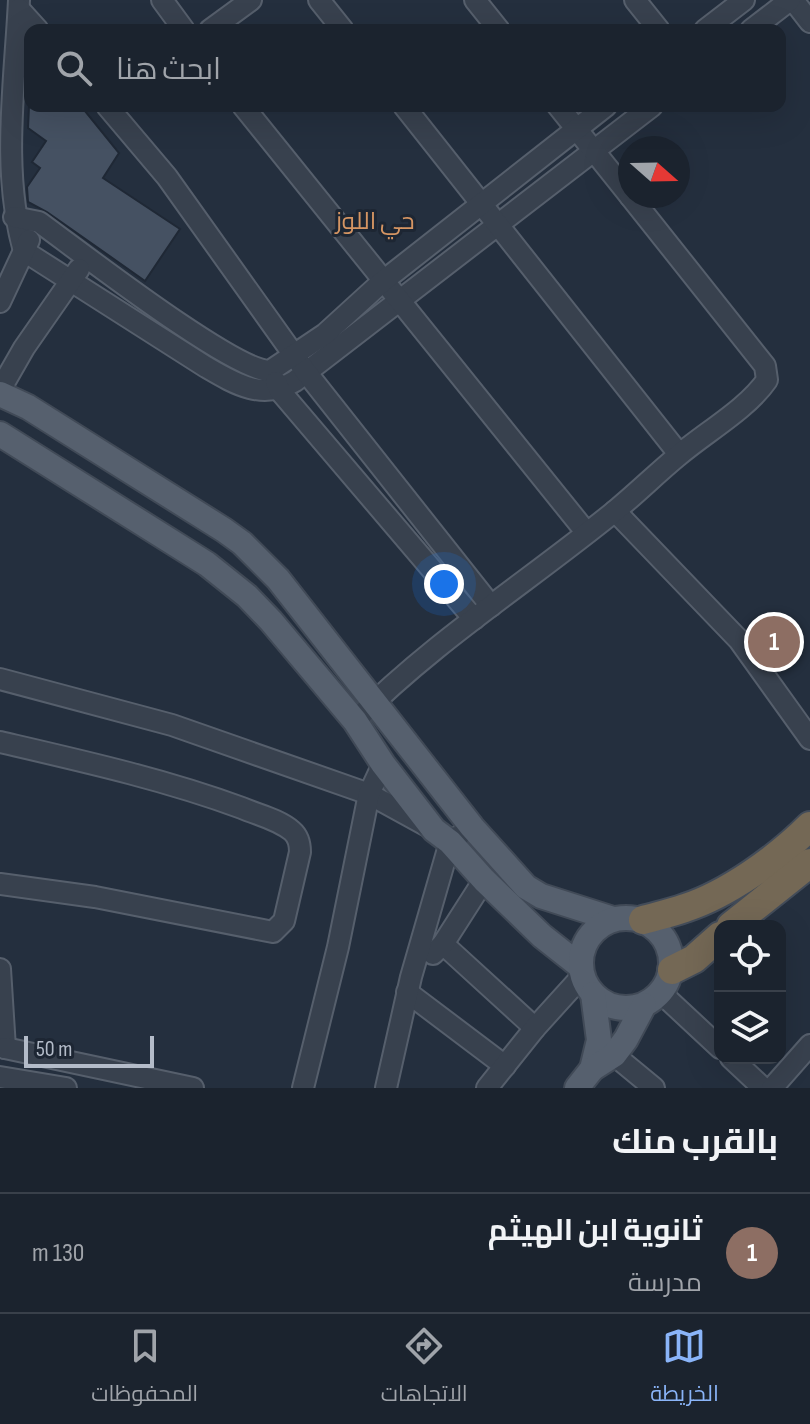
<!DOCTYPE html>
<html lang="ar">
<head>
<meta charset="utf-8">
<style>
  :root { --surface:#1b232e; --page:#282f3a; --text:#f1f3f6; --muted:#a0a4aa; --line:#39404a; --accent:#8ab4f8 }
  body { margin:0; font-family:"Sofia Sans Condensed",Cairo,sans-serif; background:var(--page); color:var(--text); direction:rtl }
  .controls { position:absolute; right:24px; bottom:24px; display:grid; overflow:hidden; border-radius:16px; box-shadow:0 8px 32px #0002 }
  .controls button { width:72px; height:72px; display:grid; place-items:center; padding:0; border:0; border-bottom:2px solid var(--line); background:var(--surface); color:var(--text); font:40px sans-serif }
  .compass { position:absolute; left:618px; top:136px; width:72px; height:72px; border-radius:50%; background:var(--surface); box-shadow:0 8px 32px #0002; rotate:110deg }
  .scale { position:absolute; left:24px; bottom:20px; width:130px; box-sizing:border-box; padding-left:8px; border:4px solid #b4bcc9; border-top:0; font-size:22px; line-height:28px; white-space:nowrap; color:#b4bcc9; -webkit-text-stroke:6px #1d2633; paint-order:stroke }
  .you { position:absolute; left:444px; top:584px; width:28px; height:28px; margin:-20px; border:6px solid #fff; border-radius:50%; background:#1a73e8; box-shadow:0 0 0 12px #1a73e833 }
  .badge { display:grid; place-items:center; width:52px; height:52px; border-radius:50%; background:var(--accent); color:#fff; font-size:26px; font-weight:700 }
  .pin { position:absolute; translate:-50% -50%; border:4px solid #fff; box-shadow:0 2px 8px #0006 }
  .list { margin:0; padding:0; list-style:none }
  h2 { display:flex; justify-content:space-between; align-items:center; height:104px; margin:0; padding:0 32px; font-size:34px }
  h2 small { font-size:26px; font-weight:400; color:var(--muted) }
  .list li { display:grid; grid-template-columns:52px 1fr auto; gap:24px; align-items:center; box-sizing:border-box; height:120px; padding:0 32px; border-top:2px solid var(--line) }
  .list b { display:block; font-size:30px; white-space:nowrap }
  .list p { margin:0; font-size:26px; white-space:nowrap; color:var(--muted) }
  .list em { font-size:26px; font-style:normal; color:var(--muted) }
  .icon { flex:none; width:44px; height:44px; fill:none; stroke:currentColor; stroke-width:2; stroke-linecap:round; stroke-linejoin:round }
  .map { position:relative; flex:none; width:810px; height:1088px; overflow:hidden; direction:ltr }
  .search { position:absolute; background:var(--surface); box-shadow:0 8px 32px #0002; left:24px; right:24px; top:24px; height:88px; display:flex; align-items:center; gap:20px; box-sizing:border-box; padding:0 28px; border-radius:16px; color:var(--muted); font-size:30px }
  .sheet { height:224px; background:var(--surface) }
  nav { display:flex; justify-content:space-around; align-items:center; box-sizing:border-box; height:112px; border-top:2px solid var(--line); background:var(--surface); font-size:22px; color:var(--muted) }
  nav a { display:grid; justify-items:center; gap:4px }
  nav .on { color:var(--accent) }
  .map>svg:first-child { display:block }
  .building { fill:#455162; stroke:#1f2835; stroke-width:2 }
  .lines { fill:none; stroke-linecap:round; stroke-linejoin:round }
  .minor-casing { stroke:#565f6c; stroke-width:24 }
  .major-casing { stroke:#414a57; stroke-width:28 }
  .highway-casing { stroke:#434c59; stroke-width:32 }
  .minor { stroke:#38414e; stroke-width:20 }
  .major { stroke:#56606e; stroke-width:24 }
  .highway { stroke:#746855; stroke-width:28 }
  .labels { text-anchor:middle; stroke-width:6; stroke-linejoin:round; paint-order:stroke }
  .neighbourhood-label { font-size:24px; fill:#d59563; stroke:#1d2633 }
</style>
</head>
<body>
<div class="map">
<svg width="810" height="1088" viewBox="0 0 810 1088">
  <rect width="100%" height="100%" fill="#242f3e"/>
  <!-- building -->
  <polygon class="building" points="29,106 81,106 119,153 103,178 180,229 145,281 47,212 28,202 27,187 40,168 32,162 46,141 28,128"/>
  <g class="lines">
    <!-- minor casing -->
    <g class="minor-casing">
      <g id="minor">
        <path d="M19,0C15,83 1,170 24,251L206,367C235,384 263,401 295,381L652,106"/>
        <polyline points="162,0 184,30"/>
        <polyline points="319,0 343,30"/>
        <polyline points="475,0 499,30"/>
        <polyline points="635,0 659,30"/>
        <polyline points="793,0 810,22"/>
        <polyline points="19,9 38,30"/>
        <polyline points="210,30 251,0"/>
        <polyline points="705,30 744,0"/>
        <polyline points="751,30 790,0"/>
        <polyline points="107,106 167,177 306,372 491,606"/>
        <polyline points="243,106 586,532"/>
        <polyline points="404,106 679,454"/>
        <polyline points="558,106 630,196"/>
        <path d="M14,217L39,222C78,250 233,371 270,371L325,334L382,282L606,106"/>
        <polyline points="0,302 29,240"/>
        <polyline points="276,382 280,391 474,619"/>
        <polyline points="0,390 24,348 79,269"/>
        <polyline points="615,511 739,640 810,739"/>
        <polyline points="0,679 172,725 369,794 431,828"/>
        <path d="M355,721C433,642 529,581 615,511C637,493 657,473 679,455C706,432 747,409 767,380L765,366L630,196"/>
        <path d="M0,742C82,761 163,779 242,808C258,815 278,819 292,831C299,837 300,844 300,852L284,921L273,932L95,897L0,884"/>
        <polyline points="443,944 535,1028"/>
        <polyline points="433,954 443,944 484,880"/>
        <polyline points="0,969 5,1048"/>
        <polyline points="407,992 505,1066"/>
        <polyline points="661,993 720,1048"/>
        <polyline points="5,1048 193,1088"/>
        <polyline points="614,1055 654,1088"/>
        <polyline points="731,1058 763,1088"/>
        <polyline points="0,1077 66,1088"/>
        <polyline points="303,1088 338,947 369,794 383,764"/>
        <polyline points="386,1088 411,977 450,842 459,836"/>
        <polyline points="487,1088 535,1028 583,975"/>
        <polyline points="772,1088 810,1045"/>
      </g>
    </g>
    <!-- major casing -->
    <g class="major-casing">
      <g id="major">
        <polyline points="0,394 28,407 224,530 242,543 278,579 472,827 526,887 541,896 613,919"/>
        <polyline points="0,434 207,564 247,596 271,621 355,721 383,764 434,830 450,842 484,880 542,936 580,966"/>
        <circle cx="626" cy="963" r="45"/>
        <polyline points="592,1069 599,1040 593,994"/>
        <polyline points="577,1088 592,1069 614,1055 626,1039 644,1005"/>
      </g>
    </g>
    <!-- highway casing -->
    <g class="highway-casing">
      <g id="highway">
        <path d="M643,920C657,916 671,913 685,908C728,894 778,858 810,826"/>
        <polyline points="731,926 810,863"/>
        <polyline points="672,970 694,959 720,936"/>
      </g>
    </g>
    <!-- minor -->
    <use href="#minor" class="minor"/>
    <!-- major -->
    <use href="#major" class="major"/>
    <!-- highway -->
    <use href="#highway" class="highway"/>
  </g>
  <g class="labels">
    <!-- neighbourhood labels -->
    <g class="neighbourhood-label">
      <text x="375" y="229">حي اللوز</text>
    </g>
  </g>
</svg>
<div class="controls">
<button><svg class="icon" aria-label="locate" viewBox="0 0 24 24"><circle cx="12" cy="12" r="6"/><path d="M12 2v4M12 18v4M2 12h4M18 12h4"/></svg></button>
<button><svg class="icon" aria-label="layers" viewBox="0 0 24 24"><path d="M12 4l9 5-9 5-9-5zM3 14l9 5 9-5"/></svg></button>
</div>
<svg class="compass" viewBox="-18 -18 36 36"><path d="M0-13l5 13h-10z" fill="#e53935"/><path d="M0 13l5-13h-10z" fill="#a0a4aa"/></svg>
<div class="scale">50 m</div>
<div class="you"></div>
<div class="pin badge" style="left:774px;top:642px;background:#8d6e63">1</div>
<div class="search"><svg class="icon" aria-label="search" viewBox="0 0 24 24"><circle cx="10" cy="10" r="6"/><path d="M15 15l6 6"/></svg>ابحث هنا</div>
</div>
<section class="sheet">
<h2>بالقرب منك<small></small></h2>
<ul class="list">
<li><span class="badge" style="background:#8d6e63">1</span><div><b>ثانوية ابن الهيثم</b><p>مدرسة</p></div><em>130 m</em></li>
</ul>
</section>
<nav>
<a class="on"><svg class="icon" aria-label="map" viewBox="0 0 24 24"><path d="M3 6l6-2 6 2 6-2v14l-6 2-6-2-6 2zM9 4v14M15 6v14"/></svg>الخريطة</a>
<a><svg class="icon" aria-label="directions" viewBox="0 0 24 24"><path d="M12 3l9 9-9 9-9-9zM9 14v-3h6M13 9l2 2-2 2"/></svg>الاتجاهات</a>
<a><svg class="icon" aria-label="saved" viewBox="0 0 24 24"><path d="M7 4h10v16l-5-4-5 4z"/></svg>المحفوظات</a>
</nav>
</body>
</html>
